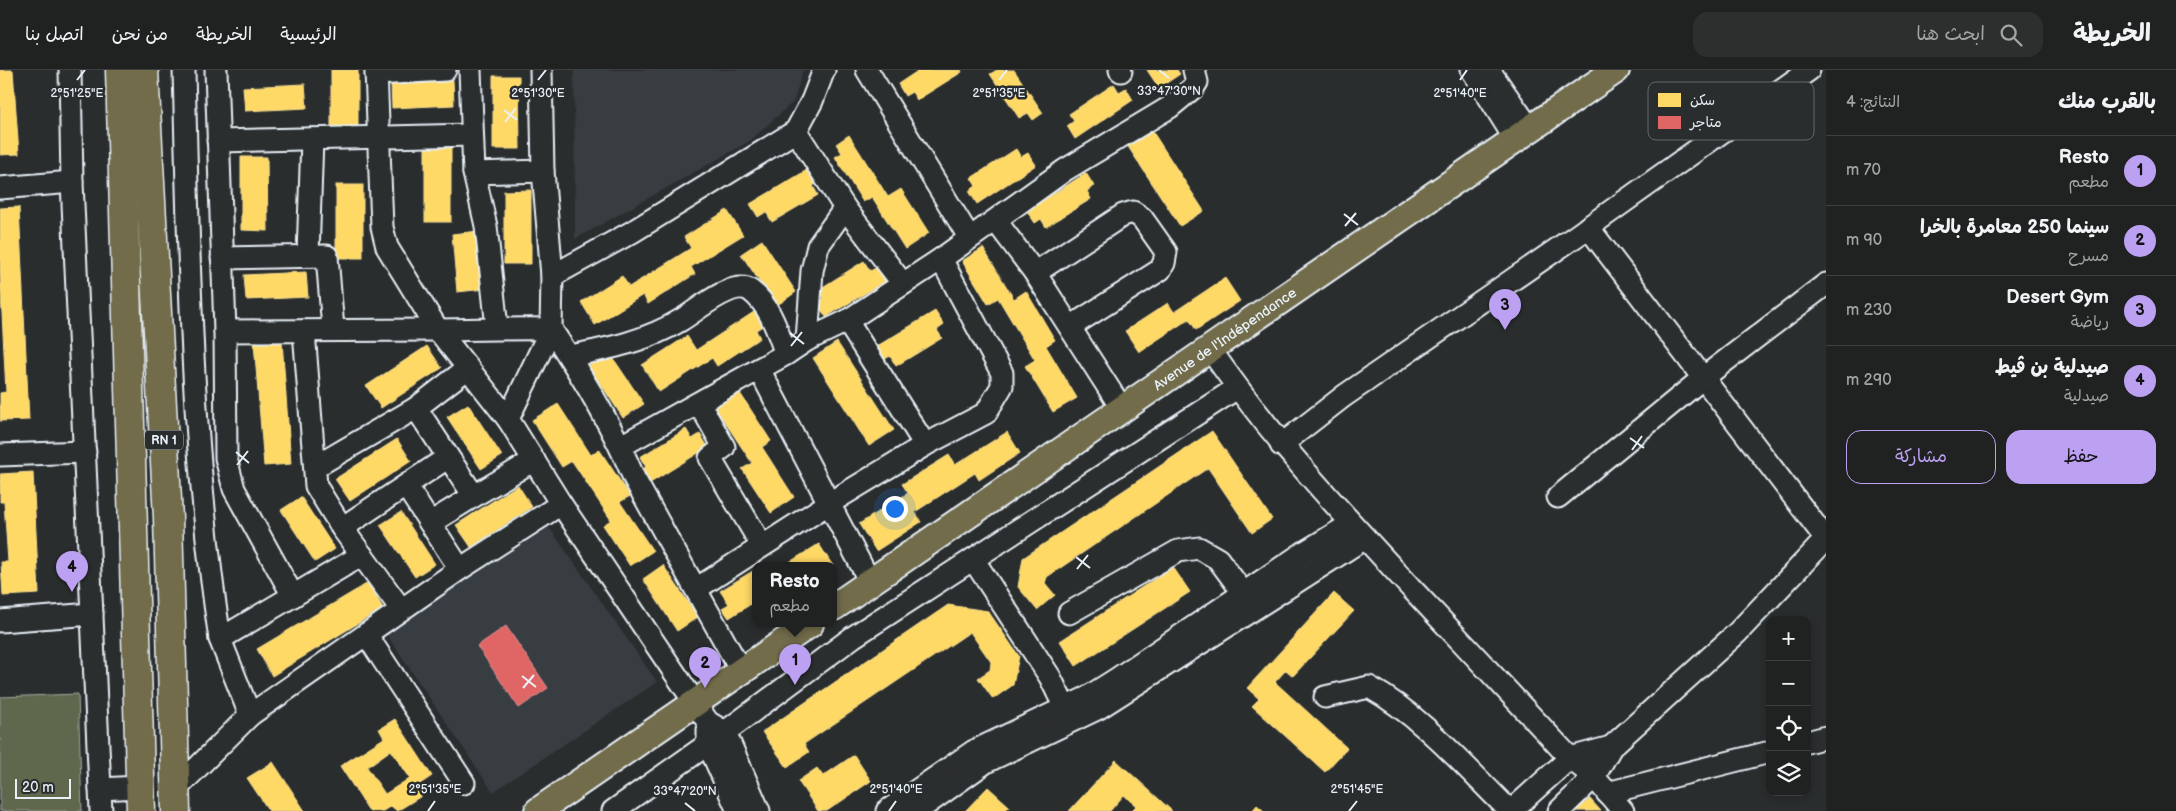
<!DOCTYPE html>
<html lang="ar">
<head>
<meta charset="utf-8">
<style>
  :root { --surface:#202222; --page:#2d2f2f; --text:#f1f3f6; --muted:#a2a4a5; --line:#3d3f40; --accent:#bca0f2 }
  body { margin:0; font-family:"Balsamiq Sans","Playpen Sans Arabic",sans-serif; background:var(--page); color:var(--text); direction:rtl }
  .controls { position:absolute; right:15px; bottom:15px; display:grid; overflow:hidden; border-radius:10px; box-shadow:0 2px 8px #0003 }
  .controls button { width:45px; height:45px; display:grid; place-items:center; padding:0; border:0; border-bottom:1px solid var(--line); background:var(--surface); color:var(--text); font:25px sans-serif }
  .scale { position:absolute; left:15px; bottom:12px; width:56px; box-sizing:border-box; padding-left:5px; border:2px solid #e8f1f8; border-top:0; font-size:14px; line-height:18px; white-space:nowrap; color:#e8f1f8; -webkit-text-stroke:4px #2a2d2e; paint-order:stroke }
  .you { position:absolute; left:894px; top:438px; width:18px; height:18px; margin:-12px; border:4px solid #fff; border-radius:50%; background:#1a73e8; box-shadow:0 0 0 8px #1a73e833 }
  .badge { display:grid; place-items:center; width:32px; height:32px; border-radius:50%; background:var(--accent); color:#111; font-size:16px; font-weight:700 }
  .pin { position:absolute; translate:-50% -41px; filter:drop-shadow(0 1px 2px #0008) }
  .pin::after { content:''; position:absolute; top:26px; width:18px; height:15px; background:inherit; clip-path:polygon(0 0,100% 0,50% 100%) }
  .popup { position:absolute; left:752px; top:492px; width:85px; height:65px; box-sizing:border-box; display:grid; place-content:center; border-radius:10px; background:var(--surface); filter:drop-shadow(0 1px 4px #0005); font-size:16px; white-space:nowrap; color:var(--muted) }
  .popup b { font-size:19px; color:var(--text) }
  .popup::after { content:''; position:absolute; left:50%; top:100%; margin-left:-10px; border:10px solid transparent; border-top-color:var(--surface) }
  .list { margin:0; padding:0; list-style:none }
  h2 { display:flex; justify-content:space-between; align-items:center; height:65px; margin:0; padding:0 20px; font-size:21px }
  h2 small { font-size:16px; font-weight:400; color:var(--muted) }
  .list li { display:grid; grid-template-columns:32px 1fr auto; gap:15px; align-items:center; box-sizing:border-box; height:70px; padding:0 20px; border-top:1px solid var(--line) }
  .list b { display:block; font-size:19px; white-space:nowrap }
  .list p { margin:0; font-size:16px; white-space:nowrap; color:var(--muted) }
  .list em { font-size:16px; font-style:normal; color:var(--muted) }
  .actions { display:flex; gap:10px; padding:15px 20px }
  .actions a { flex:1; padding:11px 0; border:1px solid var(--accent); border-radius:15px; text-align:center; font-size:18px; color:var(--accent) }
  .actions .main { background:var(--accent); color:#111 }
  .icon { flex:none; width:28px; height:28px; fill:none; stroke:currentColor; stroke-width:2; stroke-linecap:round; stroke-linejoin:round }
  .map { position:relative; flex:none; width:1826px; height:741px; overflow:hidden; direction:ltr }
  header { display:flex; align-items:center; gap:30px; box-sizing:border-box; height:70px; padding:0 25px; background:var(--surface); border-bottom:1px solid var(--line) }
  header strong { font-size:24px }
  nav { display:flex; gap:28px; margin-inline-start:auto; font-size:18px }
  .search { width:350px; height:45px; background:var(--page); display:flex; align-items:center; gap:12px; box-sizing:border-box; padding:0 18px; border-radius:15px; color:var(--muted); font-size:19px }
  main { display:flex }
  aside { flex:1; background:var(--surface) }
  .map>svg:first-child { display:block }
  .built { fill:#373c42 }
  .green { fill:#5e674e; stroke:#a3aca3 }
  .homes { fill:#ffd966; stroke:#f8e092; fill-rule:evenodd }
  .shops { fill:#e06666; stroke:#e29092 }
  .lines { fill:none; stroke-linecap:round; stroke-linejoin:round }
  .minor-casing { stroke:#e8f1f8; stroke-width:25 }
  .major-casing { stroke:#e8f1f8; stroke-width:30 }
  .highway-casing { stroke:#e8f1f8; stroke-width:31 }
  .minor { stroke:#2a2d2e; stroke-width:21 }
  .major { stroke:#726c4b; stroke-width:26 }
  .highway { stroke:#726c4b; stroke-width:28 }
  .ticks { fill:none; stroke:#e8f1f8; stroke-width:2 }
  .labels { text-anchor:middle; stroke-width:5; stroke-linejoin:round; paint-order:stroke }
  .shield { fill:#2a2d2e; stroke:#afb6bb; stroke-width:1 }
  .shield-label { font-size:12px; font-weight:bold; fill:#e8f1f8 }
  .street-label { font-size:14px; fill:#e8f1f8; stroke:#2a2d2e }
  .key { fill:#2a2d2e; stroke:#63686b; stroke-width:1 }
  .key-label { font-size:14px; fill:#e8f1f8 }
  .ticks-label { font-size:12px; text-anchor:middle; fill:#e8f1f8; stroke:#2a2d2e; stroke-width:5; stroke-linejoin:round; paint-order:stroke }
</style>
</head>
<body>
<header>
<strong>الخريطة</strong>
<div class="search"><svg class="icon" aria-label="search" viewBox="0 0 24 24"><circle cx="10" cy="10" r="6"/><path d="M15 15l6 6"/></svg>ابحث هنا</div>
<nav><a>الرئيسية</a><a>الخريطة</a><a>من نحن</a><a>اتصل بنا</a></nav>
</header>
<main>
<aside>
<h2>بالقرب منك<small>النتائج: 4</small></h2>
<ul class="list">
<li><span class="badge">1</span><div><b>Resto</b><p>مطعم</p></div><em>70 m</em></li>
<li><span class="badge">2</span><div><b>سينما 250 معامرة بالخرا</b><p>مسرح</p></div><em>90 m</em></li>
<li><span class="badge">3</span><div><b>Desert Gym</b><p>رياضة</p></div><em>230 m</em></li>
<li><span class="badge">4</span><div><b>صيدلية بن ڤيط</b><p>صيدلية</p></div><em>290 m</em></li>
</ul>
<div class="actions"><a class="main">حفظ</a><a>مشاركة</a></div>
</aside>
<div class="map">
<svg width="1826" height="741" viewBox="0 0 1826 741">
  <rect width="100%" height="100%" fill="#2a2d2e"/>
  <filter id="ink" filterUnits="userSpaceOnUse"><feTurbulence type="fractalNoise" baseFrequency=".02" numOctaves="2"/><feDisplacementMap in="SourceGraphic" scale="10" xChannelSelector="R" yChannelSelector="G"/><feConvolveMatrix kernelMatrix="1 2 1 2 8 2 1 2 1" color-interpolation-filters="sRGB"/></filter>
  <g filter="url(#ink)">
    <!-- built -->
    <g class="built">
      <polygon points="574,0 803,0 794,31 750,71 575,169"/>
      <polygon points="547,454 657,612 493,722 385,562"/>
    </g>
    <!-- green -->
    <polygon class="green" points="78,624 82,741 0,741 0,627"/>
    <!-- homes -->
    <g class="homes">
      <polygon points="0,0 13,0 19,84 0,85"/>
      <rect x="331" y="0" width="27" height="59"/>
      <polygon points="919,0 961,0 962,2 917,30 912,22 905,26 898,14"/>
      <polygon points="997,0 1014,0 1043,43 1033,50 1028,43 1019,48 990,4"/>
      <polygon points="1147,0 1177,0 1180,4 1159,18"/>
      <polygon points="493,6 519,6 520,79 493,79"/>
      <polygon points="453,10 454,35 392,38 391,13"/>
      <polygon points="305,14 307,38 245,41 243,17"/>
      <polygon points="1114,14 1119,22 1126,18 1133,30 1075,69 1067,56 1074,51 1069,44"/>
      <polygon points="1149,56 1204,141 1180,156 1125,72"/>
      <polygon points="849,65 888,127 901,119 929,163 905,179 872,127 863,132 835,87 842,83 836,74"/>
      <rect x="425" y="78" width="26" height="74"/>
      <polygon points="1016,79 1021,87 1028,83 1036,95 977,134 969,121 976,116 971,108"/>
      <polygon points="241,87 267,87 268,161 241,160"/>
      <polygon points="812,97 820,111 813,116 818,125 772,152 766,142 758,147 750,134"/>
      <polygon points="1086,103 1094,116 1087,121 1091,129 1046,157 1041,149 1035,153 1027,141"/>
      <rect x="336" y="115" width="27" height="73"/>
      <polygon points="531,120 531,194 504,194 504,121"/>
      <polygon points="19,137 29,350 0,351 0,323 6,322 0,204 0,138"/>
      <polygon points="727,140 743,165 691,197 695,204 648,234 643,225 595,255 581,232 622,206 629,217 691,178 684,167"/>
      <polygon points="479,161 485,219 457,222 452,164"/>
      <polygon points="762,170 796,222 776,236 741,184"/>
      <polygon points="983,178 1014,229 1026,221 1055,270 1046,276 1077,328 1053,342 1025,296 1035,290 998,228 988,234 962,191"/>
      <polygon points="864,191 870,201 878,197 887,210 826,247 817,233 824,228 818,220"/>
      <polygon points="306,202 308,227 246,230 244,205"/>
      <polygon points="1225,208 1240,231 1196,260 1189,249 1139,282 1125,261 1168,233 1174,242"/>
      <polygon points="757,240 766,254 756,260 760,268 717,296 712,288 659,322 642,295 687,266 696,280"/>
      <polygon points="935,241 944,255 937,260 942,268 896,296 890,286 882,291 874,278"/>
      <polygon points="282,271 291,394 264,396 254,273"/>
      <polygon points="837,272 894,360 869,376 813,288"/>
      <polygon points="427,276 442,298 381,338 366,316"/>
      <polygon points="609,282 644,334 623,348 589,296"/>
      <polygon points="724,323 729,330 740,323 771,371 762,377 794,427 771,443 742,399 752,393 711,331"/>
      <polygon points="468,334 502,386 481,399 447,347"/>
      <polygon points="558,334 591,385 599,379 630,426 620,432 653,481 630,496 603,455 611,450 572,391 562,397 532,350"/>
      <polygon points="686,359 692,369 700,364 708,377 647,415 638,401 646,397 640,387"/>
      <polygon points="1212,361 1272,449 1252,463 1208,398 1047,507 1045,513 1055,525 1037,540 1018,517 1023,488"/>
      <polygon points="1007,362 1020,383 979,410 975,403 915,442 921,452 876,481 859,454 908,423 902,414 949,385 955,395"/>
      <polygon points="397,369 411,391 350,431 335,409"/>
      <polygon points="33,402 39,524 3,526 1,492 8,492 4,432 0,432 0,404"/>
      <polygon points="518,415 532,437 471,477 456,455"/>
      <polygon points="301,427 335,479 315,492 281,440"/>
      <polygon points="401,442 435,494 415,507 380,455"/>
      <polygon points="819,474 833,496 783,496"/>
      <polygon points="663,495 698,547 677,561 643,509"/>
      <polygon points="1173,497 1190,522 1076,596 1060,571"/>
      <polygon points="756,499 756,531 729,548 722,538 729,534 720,521"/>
      <polygon points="368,513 383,538 272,606 257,579"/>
      <polygon points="1334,523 1354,541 1293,606 1286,600 1275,612 1347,678 1325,702 1252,636 1259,629 1247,618"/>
      <polygon points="948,535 988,541 1019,586 1013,615 993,629 978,608 990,600 991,592 970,562 804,674 809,682 787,697 762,662"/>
      <path d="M395,649L432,706L417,716L423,725L397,741L391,736L383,741H369L340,696L384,668L379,659ZM391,680L410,708L385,724L367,697Z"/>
      <polygon points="854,685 871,711 827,741 818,741 798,711 817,698 823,706"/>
      <polygon points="1116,690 1172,741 1131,741 1136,736 1124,725 1110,741 1069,741"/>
      <polygon points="273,692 305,741 269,741 247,708"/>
      <polygon points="988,717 1009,736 1005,741 965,741"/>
      <polygon points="1590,729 1601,741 1576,741"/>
      <polygon points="1257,735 1264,741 1252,741"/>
    </g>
    <!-- shops -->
    <polygon class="shops" points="506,556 548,618 519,638 477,576"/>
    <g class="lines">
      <!-- minor casing -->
      <g class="minor-casing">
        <g id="minor">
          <polyline points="70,0 72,112 101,741"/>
          <path d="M184,0C189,191 191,380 220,569"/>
          <polyline points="216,0 225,261 226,388 234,419 293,526"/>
          <polyline points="376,0 382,157 387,177 438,260 508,349 561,434 695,633 708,652 725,662 759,741"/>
          <polyline points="470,0 474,103 486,156 497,258"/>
          <polyline points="867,0 969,167"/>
          <polyline points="1120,0 1121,1"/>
          <polyline points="1472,0 1515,69"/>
          <polyline points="1489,0 1530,59"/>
          <polyline points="376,4 445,0"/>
          <polyline points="796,61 845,138 903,214"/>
          <polyline points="218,71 472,65"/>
          <polyline points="474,103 543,101"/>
          <polyline points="0,118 72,112"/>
          <polyline points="996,151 1035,203 1122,339"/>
          <polyline points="1588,157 1826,469"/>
          <polyline points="308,185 312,69"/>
          <polyline points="222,188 327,186 333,259"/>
          <polyline points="1035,203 1123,145 1133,142 1142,148 1166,182 1164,193 1160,200 1070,257"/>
          <polyline points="552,206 632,162 796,61 812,31 824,0"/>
          <polyline points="847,251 925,375"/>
          <path d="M225,261C296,261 366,260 436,260C474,260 512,258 551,259C583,307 612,355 634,408L741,601"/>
          <polyline points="304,261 316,416 342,458 401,539"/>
          <polyline points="807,270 812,201 818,176 845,138"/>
          <path d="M1210,279C1270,366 1341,442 1412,519C1465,575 1518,632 1570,688L1594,707L1623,741"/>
          <path d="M569,286C608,279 647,271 681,250C697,241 733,208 751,221C770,235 778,263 786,284"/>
          <polyline points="759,299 870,512"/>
          <polyline points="699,333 724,377 710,388 762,476"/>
          <polyline points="416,338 474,426 430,453 460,499"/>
          <polyline points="508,349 551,259 552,206 543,101 541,0"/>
          <polyline points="1281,375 1344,326 1576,166 1809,0"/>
          <polyline points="621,376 786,284 807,270 847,251 941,189 1065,100 1170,37 1193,18 1197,12 1194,0"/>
          <polyline points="0,385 85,382"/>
          <polyline points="315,397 416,338 468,298"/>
          <polyline points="406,416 430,453"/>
          <polyline points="474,426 534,390"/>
          <polyline points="1558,427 1703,308 1826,214"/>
          <polyline points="342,458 447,388"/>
          <polyline points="973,489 1050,607 1065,638"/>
          <polyline points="696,519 828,434 925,375 986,343 1002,316 1002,303 941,189"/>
          <polyline points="1069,543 1178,481 1199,478 1218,489 1244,524"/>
          <polyline points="0,551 92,544"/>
          <polyline points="366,564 464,713"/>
          <path d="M1325,627L1369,617C1423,647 1466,698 1510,741"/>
          <polyline points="250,645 220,569 362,485"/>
          <polyline points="708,660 708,674 738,741"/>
          <polyline points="1807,672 1826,667"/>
          <polyline points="100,719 139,717"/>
          <polyline points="174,721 250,645 460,499 561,434"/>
          <polyline points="1607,723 1770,682"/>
          <polyline points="613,741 725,662 853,567 1237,318"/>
          <polyline points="887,741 974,681 1088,627 1115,610 1303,483 1351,454"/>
          <polyline points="917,741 986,692 1099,638 1365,468"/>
          <polyline points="1511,741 1570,688 1611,677"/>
          <polyline points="1559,741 1594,707 1611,677 1737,563 1826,469"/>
        </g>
      </g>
      <!-- major casing -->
      <g class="major-casing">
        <g id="major">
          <path id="s1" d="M834,537L1616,0"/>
          <polyline points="538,741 810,554"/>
        </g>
      </g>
      <!-- highway casing -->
      <g class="highway-casing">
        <g id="highway">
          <polyline points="120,0 141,741"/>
          <polyline points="144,0 168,448 176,741"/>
        </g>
      </g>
      <!-- minor -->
      <use href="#minor" class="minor"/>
      <!-- major -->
      <use href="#major" class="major"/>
      <!-- highway -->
      <use href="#highway" class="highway"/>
    </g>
  </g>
  <!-- ticks -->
  <path class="ticks" d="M1159,0L1169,8M77,10L85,0M538,10L546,0M999,10L1007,0M1460,10L1467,0M504,40L517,50M505,52L516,38M1344,144L1358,155M1345,156L1356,143M790,263L804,274M791,276L802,262M1630,368L1644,378M1632,380L1642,366M236,382L249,393M237,395L248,381M1076,487L1090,498M1077,499L1088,485M522,606L536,617M523,618L534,605M685,733L695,741M428,741L435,731M889,741L896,731M1349,741L1357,731"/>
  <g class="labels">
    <!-- shield labels -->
    <rect class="shield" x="145" y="360.5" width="38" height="19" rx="4"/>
    <g class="shield-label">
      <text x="164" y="374">RN 1</text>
    </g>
    <!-- street labels -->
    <g class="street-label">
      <text dy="5" stroke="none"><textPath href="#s1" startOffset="474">Avenue de l'Indépendance</textPath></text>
    </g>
  </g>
  <!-- legend -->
  <rect x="1648" y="12" width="166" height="58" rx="8" class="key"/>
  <rect x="1658" y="23" width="23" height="14" fill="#ffd966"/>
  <rect x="1658" y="46" width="23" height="13" fill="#e06666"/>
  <g class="key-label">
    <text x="1690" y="35">سكن</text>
    <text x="1690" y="57">متاجر</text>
  </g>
  <g class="ticks-label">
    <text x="1169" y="25">33°47'30"N</text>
    <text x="538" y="27">2°51'30"E</text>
    <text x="1460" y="27">2°51'40"E</text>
    <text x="77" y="27">2°51'25"E</text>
    <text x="999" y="27">2°51'35"E</text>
    <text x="435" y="723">2°51'35"E</text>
    <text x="896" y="723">2°51'40"E</text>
    <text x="1357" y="723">2°51'45"E</text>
    <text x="685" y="725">33°47'20"N</text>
  </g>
</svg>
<div class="controls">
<button>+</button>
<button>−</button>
<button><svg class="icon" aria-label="locate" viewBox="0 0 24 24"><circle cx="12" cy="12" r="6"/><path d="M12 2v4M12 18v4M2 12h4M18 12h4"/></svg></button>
<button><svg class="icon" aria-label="layers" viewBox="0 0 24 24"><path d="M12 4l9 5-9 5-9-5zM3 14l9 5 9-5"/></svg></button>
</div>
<div class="scale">20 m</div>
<div class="you"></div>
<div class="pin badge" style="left:795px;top:615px">1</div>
<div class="popup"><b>Resto</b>مطعم</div>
<div class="pin badge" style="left:705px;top:618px">2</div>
<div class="pin badge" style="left:1505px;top:260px">3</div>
<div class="pin badge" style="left:72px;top:522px">4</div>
</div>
</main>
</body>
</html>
